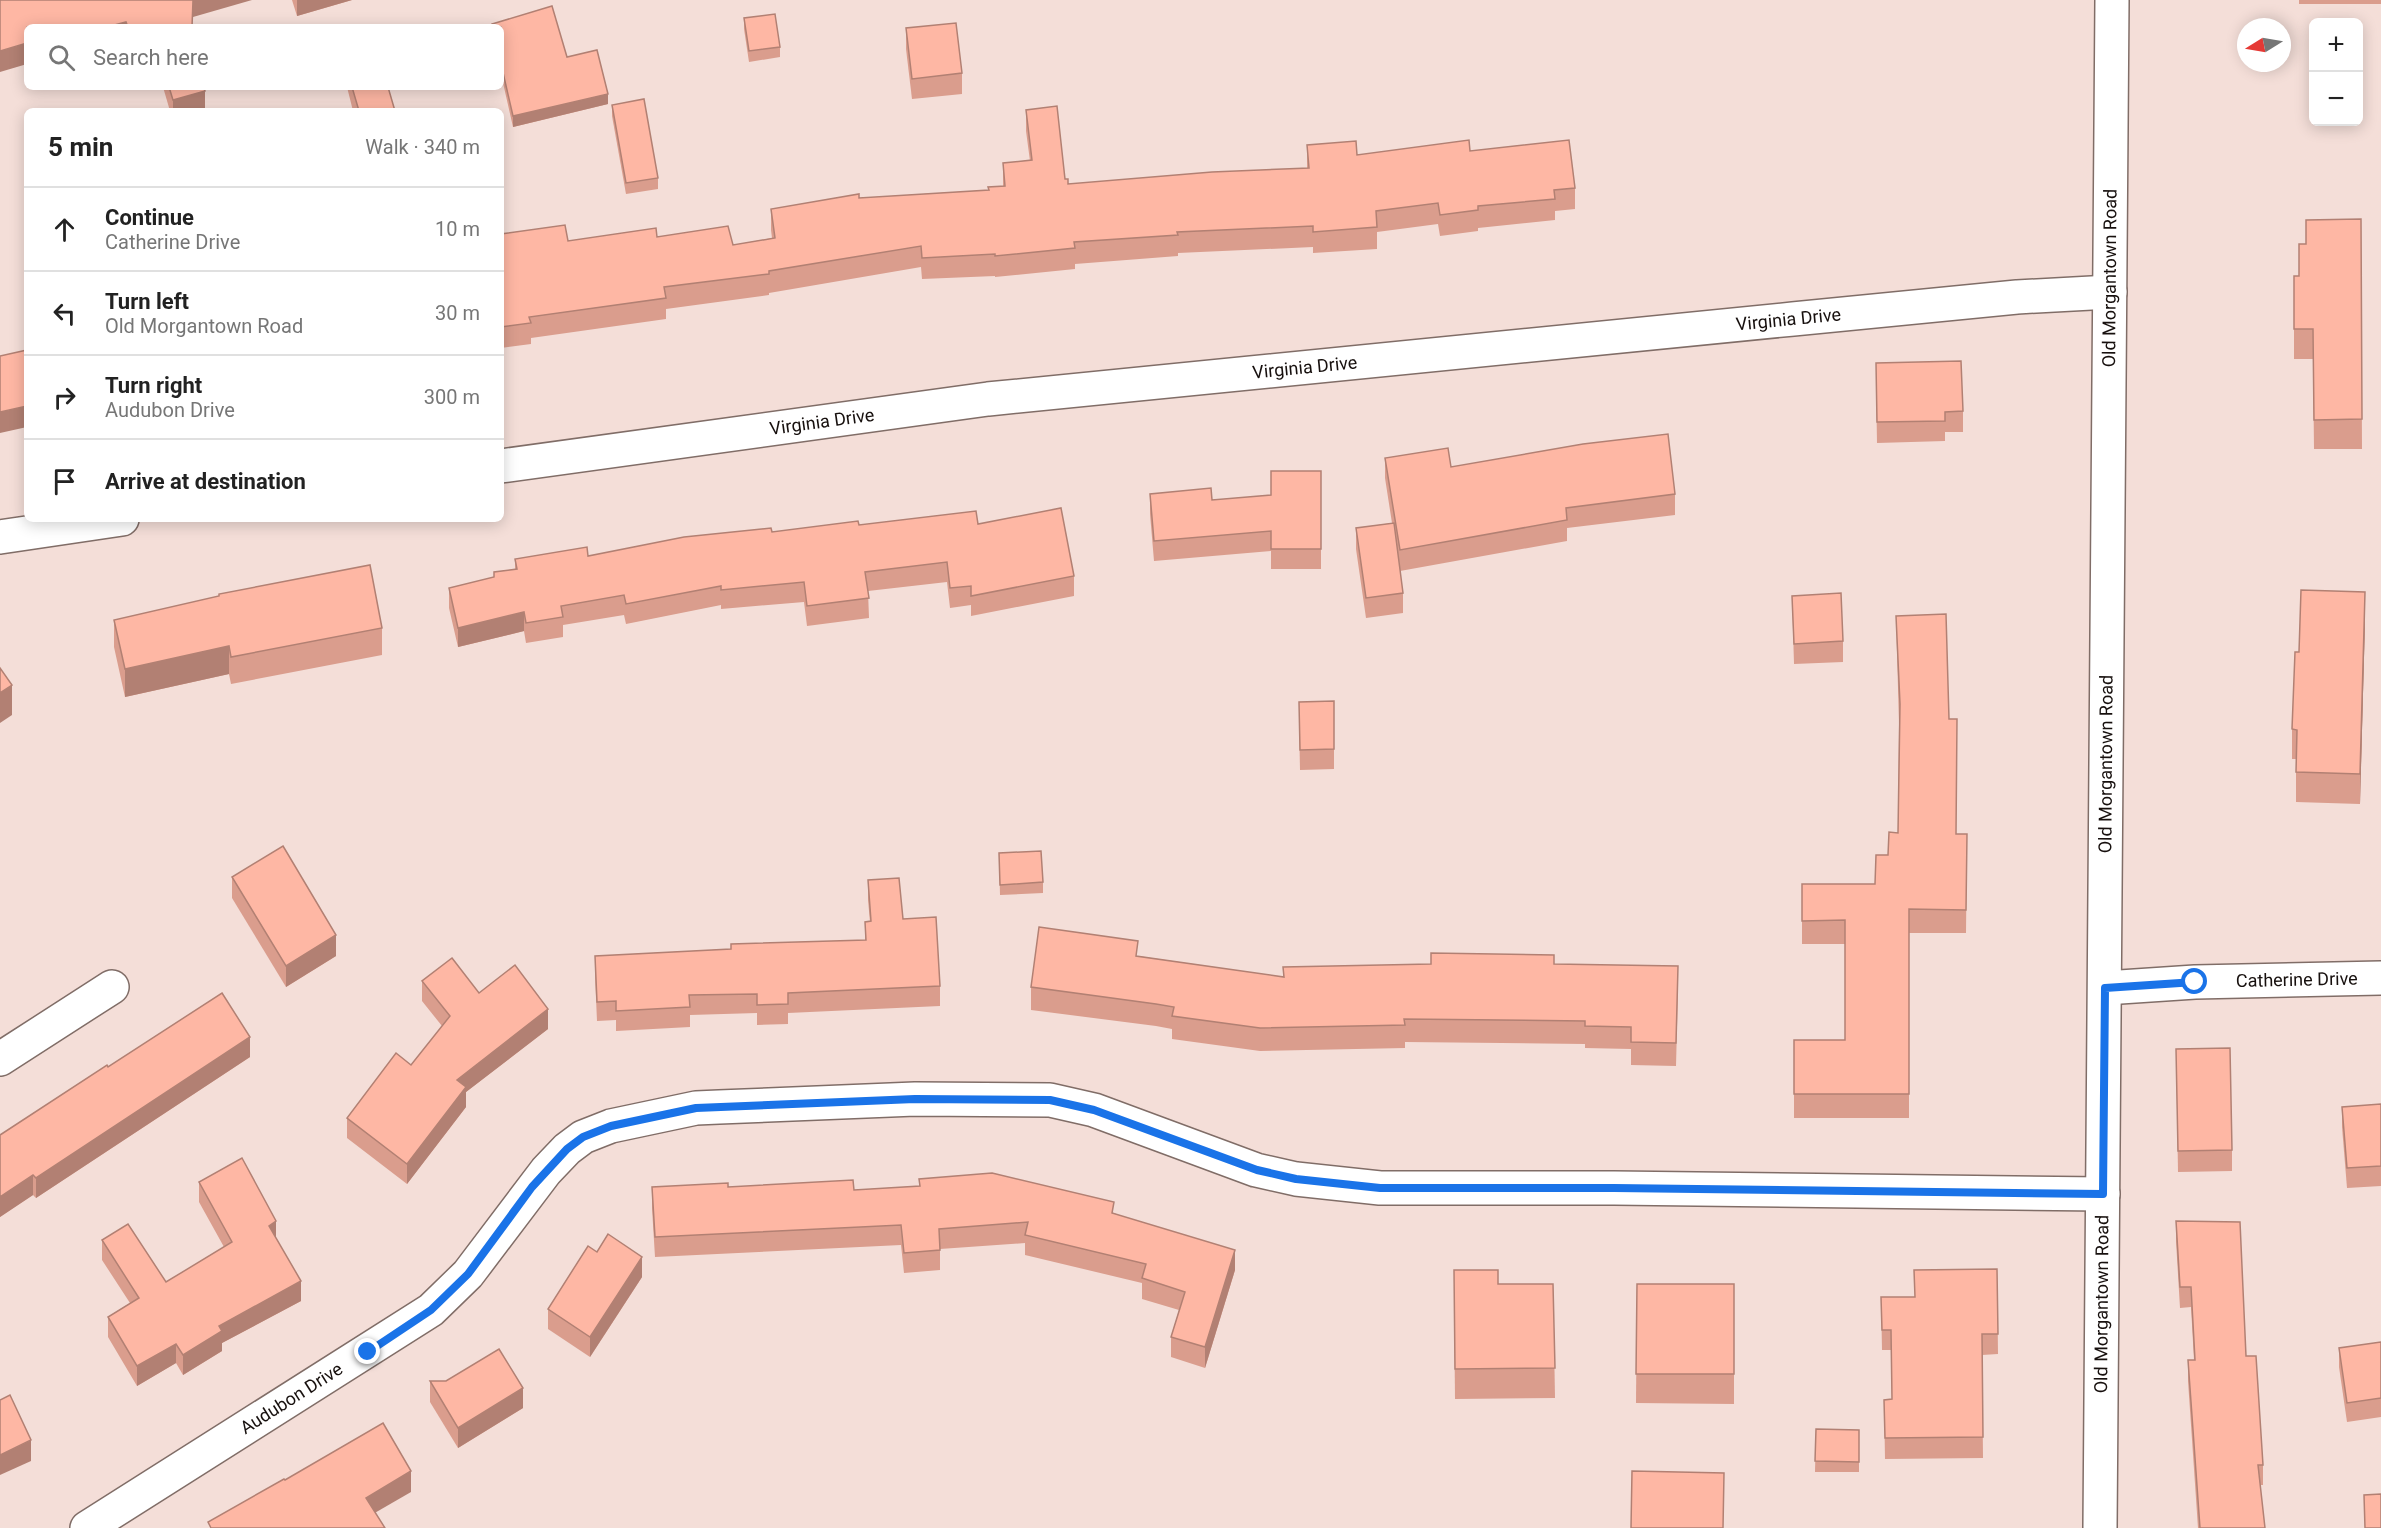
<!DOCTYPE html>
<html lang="en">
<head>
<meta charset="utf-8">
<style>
  :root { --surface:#fff; --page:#f6f6f6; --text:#222; --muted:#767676; --line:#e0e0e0 }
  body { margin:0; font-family:Roboto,sans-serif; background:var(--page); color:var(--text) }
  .controls { position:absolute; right:18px; top:18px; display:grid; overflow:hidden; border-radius:9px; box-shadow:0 3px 15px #0003 }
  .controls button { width:54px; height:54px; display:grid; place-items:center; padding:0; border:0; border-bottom:2px solid var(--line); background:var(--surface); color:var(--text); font:30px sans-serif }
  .compass { position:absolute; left:2237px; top:18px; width:54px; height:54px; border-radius:50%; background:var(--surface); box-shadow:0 3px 15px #0003; rotate:259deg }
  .stop { position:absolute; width:18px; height:18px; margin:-14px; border:4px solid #1a73e8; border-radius:50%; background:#fff }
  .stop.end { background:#1a73e8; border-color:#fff; box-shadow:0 2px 6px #0008 }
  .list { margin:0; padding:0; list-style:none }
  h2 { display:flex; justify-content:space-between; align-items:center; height:78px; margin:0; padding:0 24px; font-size:26px }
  h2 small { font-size:20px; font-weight:400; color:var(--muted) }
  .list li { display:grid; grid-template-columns:39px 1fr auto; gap:18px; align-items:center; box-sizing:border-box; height:84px; padding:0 24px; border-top:2px solid var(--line) }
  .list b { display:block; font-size:22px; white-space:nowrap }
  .list p { margin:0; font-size:20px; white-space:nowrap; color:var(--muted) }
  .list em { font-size:20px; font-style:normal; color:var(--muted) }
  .icon { flex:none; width:33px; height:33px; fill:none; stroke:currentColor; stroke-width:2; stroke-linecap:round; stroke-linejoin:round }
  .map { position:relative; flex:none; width:2381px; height:1528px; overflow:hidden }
  .search { position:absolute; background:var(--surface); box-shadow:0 3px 15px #0003; left:24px; top:24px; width:480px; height:66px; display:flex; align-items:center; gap:15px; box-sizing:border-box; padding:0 21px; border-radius:9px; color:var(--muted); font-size:22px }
  .panel { position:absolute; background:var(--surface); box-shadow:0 3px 15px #0003; left:24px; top:108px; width:480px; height:414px; border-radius:9px }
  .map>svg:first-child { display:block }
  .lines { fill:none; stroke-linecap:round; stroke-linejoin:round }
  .street-casing { stroke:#806d67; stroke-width:36 }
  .secondary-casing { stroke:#806d67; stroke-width:36 }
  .street { stroke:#fff; stroke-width:33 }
  .secondary { stroke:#fff; stroke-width:33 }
  .wall { fill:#da9d8d }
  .shaded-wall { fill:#b28073 }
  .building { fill:#feb7a4; stroke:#b28073; stroke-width:1.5 }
  .route { stroke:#1a73e8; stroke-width:8 }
  .labels { text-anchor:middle; stroke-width:4.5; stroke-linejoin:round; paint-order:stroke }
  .street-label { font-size:18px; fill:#17100e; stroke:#feece7 }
</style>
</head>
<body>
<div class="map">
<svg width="2381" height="1528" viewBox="0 0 2381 1528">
  <rect width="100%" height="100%" fill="#f4ded8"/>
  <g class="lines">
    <!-- street casing -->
    <g class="street-casing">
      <g id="street">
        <path id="s1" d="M501,466L988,399L1793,319L2017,297L2110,292"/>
        <polyline points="0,537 122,519"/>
        <path id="s2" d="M2105,988L2195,982L2381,978"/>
        <polyline points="0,1059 112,987"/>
        <path id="s3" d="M87,1528L431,1310L468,1274L546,1171L567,1149L583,1137L611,1126L696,1108L719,1107L915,1099L1050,1100L1094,1110L1256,1170L1296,1179L1380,1188H1614L2103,1194"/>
      </g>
    </g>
    <!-- secondary casing -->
    <g class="secondary-casing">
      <g id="secondary">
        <path id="s4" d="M2100,1528L2112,0"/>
      </g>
    </g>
    <!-- street -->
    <use href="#street" class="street"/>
    <!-- secondary -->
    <use href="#secondary" class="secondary"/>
  </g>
  <!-- wall -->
  <g class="wall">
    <polygon points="292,0 352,0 297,16"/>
    <rect x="2299" y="0" width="82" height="4"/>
    <polygon points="552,6 567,57 597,50 608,94 608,104 513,127 501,74 501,27 492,27 492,24"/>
    <polygon points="744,18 780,47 780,57 749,62 744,29"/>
    <polygon points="906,28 962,73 962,94 912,99 906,49"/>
    <polygon points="163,87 204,87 205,111 170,111"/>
    <polygon points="347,87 388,87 395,111 353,111"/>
    <polygon points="612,105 658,178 658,189 626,194 612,116"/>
    <polygon points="1026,110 1065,179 1068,184 1307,168 1307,145 1357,155 1470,151 1575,188 1575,209 1555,211 1555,220 1478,228 1478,231 1440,236 1438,224 1377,232 1377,249 1313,253 1313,247 1178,253 1178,256 1075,264 1075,269 995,277 995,276 922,279 921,267 769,293 769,295 666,309 666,319 531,338 531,344 501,348 501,234 568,241 657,237 733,245 772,238 771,230 771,209 859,198 988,190 1003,186 1003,163 1030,161 1026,131"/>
    <polygon points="2361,219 2362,449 2314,449 2313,359 2294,359 2294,276 2299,276 2306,244"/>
    <polygon points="1876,383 1963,411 1963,432 1945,432 1945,441 1877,443"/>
    <polygon points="1385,458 1451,467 1675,494 1675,515 1567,528 1567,541 1400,571 1403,593 1403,613 1366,618 1356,549 1356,528 1392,523 1385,478"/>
    <polygon points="1321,471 1321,569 1271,569 1271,551 1154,561 1150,514 1150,494 1212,500 1271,495"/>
    <polygon points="978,524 1074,576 1074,596 971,616 971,605 950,608 947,582 868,591 869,618 807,626 804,602 721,609 721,605 626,624 624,615 563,625 563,637 526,643 524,631 458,647 449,608 449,588 494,577 494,572 515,569 515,559 588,556 772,532 859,525"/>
    <polygon points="1792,596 1843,641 1843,662 1794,664"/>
    <polygon points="1896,616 1949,719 1956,834 1967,834 1966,933 1909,933 1909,1118 1794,1118 1794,1040 1845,1040 1845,944 1802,944 1802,884 1875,884 1898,833 1899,724"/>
    <polygon points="114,620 382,628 382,655 231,684 229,674 125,697 114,647"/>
    <polygon points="2365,621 2360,804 2296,802 2296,759 2292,759 2292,729 2299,652"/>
    <polygon points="1334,701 1334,769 1300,770 1299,722"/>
    <polygon points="999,853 1043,882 1043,893 1000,895"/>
    <polygon points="232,877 336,956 286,987 232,898"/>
    <polygon points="868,880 903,919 940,986 940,1006 788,1013 788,1024 757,1025 757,1013 690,1015 690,1027 616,1031 616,1020 597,1021 595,975 595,956 731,949 865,941 865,922 870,922 868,900"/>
    <polygon points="1138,956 1283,977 1283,967 1554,964 1678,988 1676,1066 1631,1065 1631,1049 1585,1048 1585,1044 1405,1042 1405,1048 1260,1051 1172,1039 1172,1029 1156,1026 1031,1010 1031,987"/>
    <polygon points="422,981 479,993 548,1029 466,1092 466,1107 407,1184 347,1138 347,1118 411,1065 442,1026 422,1001"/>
    <polygon points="2176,1049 2232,1150 2232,1171 2178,1172"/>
    <polygon points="250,1057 36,1198 33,1195 0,1217 0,1135 108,1067"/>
    <polygon points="2381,1104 2381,1186 2347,1188 2342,1127 2342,1107"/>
    <polygon points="919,1179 1114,1213 1235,1270 1205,1368 1171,1357 1171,1337 1179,1310 1142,1299 1142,1283 1025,1255 1025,1243 940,1249 940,1270 904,1273 901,1245 655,1257 652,1208 652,1187 728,1187 854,1190 919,1186"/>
    <polygon points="199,1182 276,1239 301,1301 222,1343 222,1351 183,1375 176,1363 137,1386 108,1337 108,1317 130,1303 102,1260 102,1240 166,1282 224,1247 199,1202"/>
    <polygon points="2176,1221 2246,1356 2263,1465 2263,1485 2260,1485 2265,1528 2198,1528 2188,1381 2188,1360 2194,1360 2191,1307 2180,1308 2176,1241"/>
    <polygon points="597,1252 642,1277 590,1357 548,1329 548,1309"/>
    <polygon points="1997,1269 1998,1354 1982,1355 1983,1458 1885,1459 1884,1400 1892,1399 1891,1350 1882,1350 1881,1297 1915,1297 1914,1270"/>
    <polygon points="1498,1284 1553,1284 1555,1398 1455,1399 1454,1300"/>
    <polygon points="1637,1284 1734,1284 1734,1404 1636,1403"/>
    <polygon points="2381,1342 2381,1417 2347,1422 2339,1367 2339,1348"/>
    <polygon points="430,1381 446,1381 523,1408 458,1448 430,1402"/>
    <polygon points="1816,1429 1859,1430 1859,1472 1815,1472"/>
  </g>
  <!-- shaded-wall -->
  <g class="shaded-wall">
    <polygon points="193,0 252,0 193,17"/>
    <polygon points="297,0 352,0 297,16"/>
    <polygon points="126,22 126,27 107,27"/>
    <polygon points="27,43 27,64 0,72 0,51"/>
    <polygon points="205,91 205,111 173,111 173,100"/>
    <polygon points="608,94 608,104 513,127 513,116"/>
    <polygon points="27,406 27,427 0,433 0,412"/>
    <polygon points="2365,592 2365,621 2360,804 2360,774"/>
    <polygon points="524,612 524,631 458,647 458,628"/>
    <polygon points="229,646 229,674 125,697 125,669"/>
    <polygon points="12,685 12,715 0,723 0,693"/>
    <polygon points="336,935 336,956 286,987 286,966"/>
    <polygon points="548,1009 548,1029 466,1092 466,1107 407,1184 407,1164 457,1080"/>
    <polygon points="250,1037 250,1057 36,1198 36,1178"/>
    <polygon points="33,1175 33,1195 0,1217 0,1197"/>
    <polygon points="276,1221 276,1241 269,1226"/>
    <polygon points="1235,1250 1235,1270 1205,1368 1205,1347"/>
    <polygon points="642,1257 642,1277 590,1357 590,1337"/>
    <polygon points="301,1281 301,1301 222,1343 222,1351 183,1375 183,1355 219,1326"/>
    <polygon points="176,1344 176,1363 137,1386 137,1366"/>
    <polygon points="523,1388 523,1408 458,1448 458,1428"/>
    <polygon points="31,1440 31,1461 0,1475 0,1455"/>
    <polygon points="411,1471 411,1492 366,1518 366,1498"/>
  </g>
  <!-- building -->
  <g class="building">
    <polygon points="0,0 193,0 192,27 128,27 126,22 107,27 27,27 27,43 0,51"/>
    <polygon points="552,6 567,57 597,50 608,94 513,116 501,64 501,27 493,27 492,24"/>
    <polygon points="775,14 780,47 749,51 744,18"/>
    <polygon points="956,23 962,73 912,79 906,28"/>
    <polygon points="169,87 204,87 205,91 173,100"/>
    <polygon points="352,87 388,87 395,111 359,111"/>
    <polygon points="644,99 658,178 626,183 612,105"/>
    <polygon points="1057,106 1065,179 1068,179 1068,184 1212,172 1309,168 1307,145 1356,141 1357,155 1469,140 1470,151 1569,140 1575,188 1554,190 1555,199 1478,206 1478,210 1440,215 1438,203 1376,211 1377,227 1313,232 1313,226 1177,232 1178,235 1074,242 1075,248 995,256 995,254 922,258 921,246 769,271 769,274 664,287 666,298 529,317 531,323 501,327 501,234 565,225 568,241 656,228 657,237 728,226 733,245 775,238 771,209 859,194 859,198 989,190 988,187 1005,186 1003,163 1032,160 1026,110"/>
    <polygon points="2361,219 2362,419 2314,420 2313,329 2294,329 2294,276 2299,276 2299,244 2306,244 2306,220"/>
    <polygon points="27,350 27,406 0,412 0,356"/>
    <polygon points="1961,361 1963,411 1945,412 1945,421 1877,422 1876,363"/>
    <polygon points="1668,434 1675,494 1566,508 1567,520 1400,550 1385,458 1448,448 1451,467 1583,444"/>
    <polygon points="1271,471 1321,471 1321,549 1271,549 1271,531 1154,541 1150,494 1211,488 1212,500 1271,495"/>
    <polygon points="1061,508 1074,576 971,596 971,586 950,588 947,562 865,572 869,598 807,606 804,582 721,590 721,586 626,604 624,595 561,606 563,617 526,623 524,612 458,628 449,588 494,577 494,572 517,569 515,559 587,547 588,556 684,537 771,528 772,532 858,521 859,525 976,511 978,524"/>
    <polygon points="1394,523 1403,593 1366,598 1356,528"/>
    <polygon points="370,565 382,628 231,657 229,646 125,669 114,620 219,596 219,594"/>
    <polygon points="2301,590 2365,592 2360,774 2296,772 2297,730 2292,729 2295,652 2299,652"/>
    <polygon points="1841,593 1843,641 1794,644 1792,596"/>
    <polygon points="1946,614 1949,719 1957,719 1956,834 1967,834 1966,910 1909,909 1909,1094 1794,1094 1794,1040 1845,1040 1845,920 1802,921 1802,884 1875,884 1876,855 1888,855 1889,832 1898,833 1900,704 1896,616"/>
    <polygon points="0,668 12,685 0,693"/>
    <polygon points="1334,701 1334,749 1300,750 1299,702"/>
    <polygon points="283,846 336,935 286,966 232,877"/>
    <polygon points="1041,851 1043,882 1000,885 999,853"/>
    <polygon points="899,878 903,919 936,917 940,986 788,993 788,1004 757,1005 757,994 689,995 690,1007 616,1011 616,1001 597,1002 595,956 731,949 731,944 866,940 865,922 871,921 868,880"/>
    <polygon points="1039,927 1138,941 1136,956 1284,977 1283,967 1431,964 1431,953 1554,955 1554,964 1678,966 1676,1043 1631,1042 1631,1027 1585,1026 1585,1021 1404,1019 1405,1025 1260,1028 1172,1016 1174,1007 1156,1004 1031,987"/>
    <polygon points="452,958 479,993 515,965 548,1009 457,1080 466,1087 407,1164 347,1118 396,1053 411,1065 450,1016 422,981"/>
    <polygon points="222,993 250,1037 36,1178 33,1175 0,1197 0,1135 107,1065 108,1067"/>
    <polygon points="2230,1048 2232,1150 2178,1151 2176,1049"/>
    <polygon points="2381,1104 2381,1166 2347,1168 2342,1107"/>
    <polygon points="242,1158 276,1221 269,1226 301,1281 219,1326 222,1331 183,1355 176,1344 137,1366 108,1317 139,1298 102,1240 128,1224 166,1282 232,1242 199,1182"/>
    <polygon points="992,1173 1114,1202 1112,1213 1235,1250 1205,1347 1171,1337 1185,1292 1142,1278 1146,1264 1025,1235 1028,1222 939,1229 940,1250 904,1253 901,1225 655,1237 652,1187 728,1183 728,1187 853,1180 854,1190 920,1186 919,1179"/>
    <polygon points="2176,1221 2240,1222 2246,1356 2256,1356 2263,1465 2258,1465 2265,1528 2200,1528 2188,1360 2195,1360 2191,1287 2180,1287"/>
    <polygon points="608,1234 642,1257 590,1337 548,1309 588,1246 597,1252"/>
    <polygon points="1997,1269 1998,1334 1982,1334 1983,1437 1885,1438 1884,1400 1892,1399 1891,1330 1882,1330 1881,1297 1915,1297 1914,1270"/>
    <polygon points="1454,1270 1498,1270 1498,1284 1553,1284 1555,1368 1455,1369"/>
    <polygon points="1637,1284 1734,1284 1734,1374 1636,1374"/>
    <polygon points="2381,1342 2381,1398 2347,1403 2339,1348"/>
    <polygon points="499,1349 523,1388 458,1428 430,1381 446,1381"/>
    <polygon points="10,1395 31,1440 0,1455 0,1400"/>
    <polygon points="383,1423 411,1471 366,1498 385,1528 211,1528 208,1522 284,1479 285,1480"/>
    <polygon points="1816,1429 1859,1430 1859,1462 1815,1461"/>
    <polygon points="1632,1471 1724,1473 1723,1528 1631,1528"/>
    <polygon points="2381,1494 2381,1528 2365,1528 2364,1495"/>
  </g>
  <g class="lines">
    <!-- route -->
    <polyline class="route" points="368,1352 431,1310 468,1274 532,1187 567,1149 583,1137 611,1126 696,1108 915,1099 1050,1100 1094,1110 1257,1170 1296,1179 1380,1188 1614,1188 2103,1194 2105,988 2195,982"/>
  </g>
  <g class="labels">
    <!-- street labels -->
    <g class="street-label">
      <text dy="6" stroke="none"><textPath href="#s4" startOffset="1250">Old Morgantown Road</textPath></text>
      <text dy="6" stroke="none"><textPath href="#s1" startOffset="1296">Virginia Drive</textPath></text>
      <text dy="6" stroke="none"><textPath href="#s1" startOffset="810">Virginia Drive</textPath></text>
      <text dy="6" stroke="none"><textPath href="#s1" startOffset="324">Virginia Drive</textPath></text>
      <text dy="6" stroke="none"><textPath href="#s4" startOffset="764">Old Morgantown Road</textPath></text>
      <text dy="6" stroke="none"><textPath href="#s2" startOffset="192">Catherine Drive</textPath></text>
      <text dy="6" stroke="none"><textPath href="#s4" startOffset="224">Old Morgantown Road</textPath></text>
      <text dy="6" stroke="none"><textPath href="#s3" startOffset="242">Audubon Drive</textPath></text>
    </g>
  </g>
</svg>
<div class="controls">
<button>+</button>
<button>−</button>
</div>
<svg class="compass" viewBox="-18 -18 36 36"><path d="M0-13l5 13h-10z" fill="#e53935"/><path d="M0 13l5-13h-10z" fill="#767676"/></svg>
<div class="stop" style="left:2195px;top:982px"></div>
<div class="stop end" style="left:368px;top:1352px"></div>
<div class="search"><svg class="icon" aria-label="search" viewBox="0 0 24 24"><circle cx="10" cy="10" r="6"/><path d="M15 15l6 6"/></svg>Search here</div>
<section class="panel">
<h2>5 min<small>Walk · 340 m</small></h2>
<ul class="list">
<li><svg class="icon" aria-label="ahead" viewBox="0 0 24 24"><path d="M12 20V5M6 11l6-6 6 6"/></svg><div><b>Continue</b><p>Catherine Drive</p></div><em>10 m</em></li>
<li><svg class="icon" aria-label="left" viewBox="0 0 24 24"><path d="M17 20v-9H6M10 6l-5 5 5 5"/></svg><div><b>Turn left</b><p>Old Morgantown Road</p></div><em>30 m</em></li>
<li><svg class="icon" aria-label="right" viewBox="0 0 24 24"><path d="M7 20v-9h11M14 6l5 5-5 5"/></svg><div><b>Turn right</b><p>Audubon Drive</p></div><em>300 m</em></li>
<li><svg class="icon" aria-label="arrive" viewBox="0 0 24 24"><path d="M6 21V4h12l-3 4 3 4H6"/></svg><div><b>Arrive at destination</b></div></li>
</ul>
</section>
</div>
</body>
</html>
